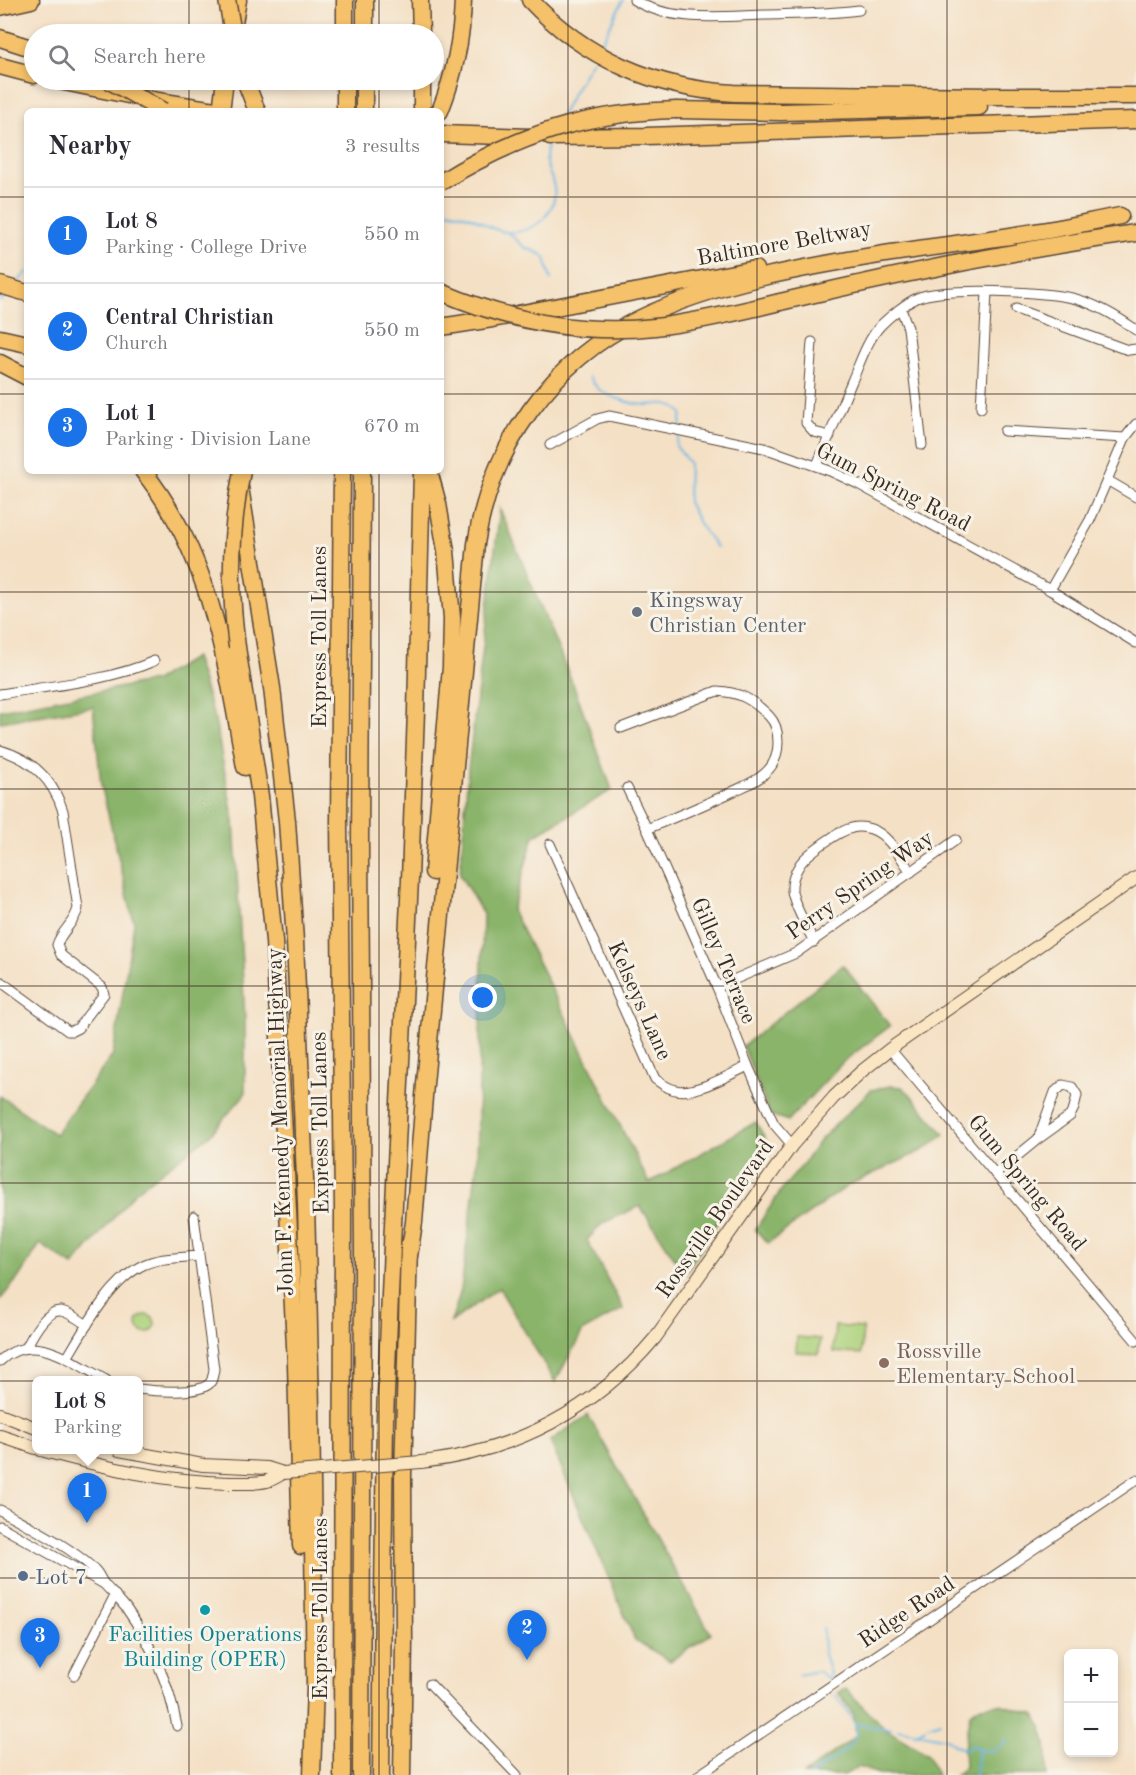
<!DOCTYPE html>
<html lang="en">
<head>
<meta charset="utf-8">
<style>
  :root { --surface:#fff; --page:#f2f2f3; --text:#2b2b33; --muted:#7c7c81; --line:#e1e1e2; --accent:#1a73e8 }
  body { margin:0; font-family:"Old Standard TT",serif; background:var(--page); color:var(--text) }
  .controls { position:absolute; right:18px; bottom:18px; display:grid; overflow:hidden; border-radius:9px; box-shadow:0 3px 9px #0003 }
  .controls button { width:54px; height:54px; display:grid; place-items:center; padding:0; border:0; border-bottom:2px solid var(--line); background:var(--surface); color:var(--text); font:30px sans-serif }
  .you { position:absolute; left:483px; top:998px; width:21px; height:21px; margin:-15px; border:4px solid #fff; border-radius:50%; background:#1a73e8; box-shadow:0 0 0 9px #1a73e833 }
  .badge { display:grid; place-items:center; width:39px; height:39px; border-radius:50%; background:var(--accent); color:#fff; font-size:20px; font-weight:700 }
  .pin { position:absolute; translate:-50% -50px; filter:drop-shadow(0 2px 3px #0008) }
  .pin::after { content:''; position:absolute; top:32px; width:21px; height:18px; background:inherit; clip-path:polygon(0 0,100% 0,50% 100%) }
  .popup { position:absolute; left:32px; top:1376px; width:111px; height:78px; box-sizing:border-box; display:grid; place-content:center; border-radius:9px; background:var(--surface); filter:drop-shadow(0 2px 4px #0005); font-size:20px; white-space:nowrap; color:var(--muted) }
  .popup b { font-size:22px; color:var(--text) }
  .popup::after { content:''; position:absolute; left:50%; top:100%; margin-left:-12px; border:12px solid transparent; border-top-color:var(--surface) }
  .list { margin:0; padding:0; list-style:none }
  h2 { display:flex; justify-content:space-between; align-items:center; height:78px; margin:0; padding:0 24px; font-size:26px }
  h2 small { font-size:20px; font-weight:400; color:var(--muted) }
  .list li { display:grid; grid-template-columns:39px 1fr auto; gap:18px; align-items:center; box-sizing:border-box; height:96px; padding:0 24px; border-top:2px solid var(--line) }
  .list b { display:block; font-size:22px; white-space:nowrap }
  .list p { margin:0; font-size:20px; white-space:nowrap; color:var(--muted) }
  .list em { font-size:20px; font-style:normal; color:var(--muted) }
  .icon { flex:none; width:33px; height:33px; fill:none; stroke:currentColor; stroke-width:2; stroke-linecap:round; stroke-linejoin:round }
  .map { position:relative; flex:none; width:1136px; height:1775px; overflow:hidden }
  .search { position:absolute; background:var(--surface); box-shadow:0 3px 9px #0003; left:24px; top:24px; width:420px; height:66px; display:flex; align-items:center; gap:15px; box-sizing:border-box; padding:0 21px; border-radius:33px; color:var(--muted); font-size:22px }
  .panel { position:absolute; background:var(--surface); box-shadow:0 3px 9px #0003; left:24px; top:108px; width:420px; height:366px; border-radius:9px }
  .map>svg:first-child { display:block }
  .green { fill:#add27b; stroke:#747e4c; stroke-width:1.5 }
  .forest { fill:#8ab46b; stroke:#626f44; stroke-width:1.5 }
  .lines { fill:none; stroke-linecap:round; stroke-linejoin:round }
  .stream { stroke:#69b5e2; stroke-width:2 }
  .minor-casing { stroke:#574537; stroke-width:11 }
  .secondary-casing { stroke:#574537; stroke-width:14 }
  .motorway-casing { stroke:#574537; stroke-width:19 }
  .minor { stroke:#fff; stroke-width:9 }
  .secondary { stroke:#fbe6c4; stroke-width:12 }
  .motorway { stroke:#f5c16b; stroke-width:16 }
  .secondary-bridge-casing { stroke:#574537; stroke-width:14; stroke-linecap:butt }
  .motorway-bridge-casing { stroke:#574537; stroke-width:19; stroke-linecap:butt }
  .secondary-bridge { stroke:#fbe6c4; stroke-width:12 }
  .motorway-bridge { stroke:#f5c16b; stroke-width:16 }
  .grid { fill:none; stroke:#3b2a1e; stroke-width:1.5; stroke-opacity:0.55 }
  .worship-dot { fill:#6b7280; stroke:#f7f3e8; stroke-width:2 }
  .education-dot { fill:#8d6e63; stroke:#f7f3e8; stroke-width:2 }
  .service-dot { fill:#5c6f8a; stroke:#f7f3e8; stroke-width:2 }
  .culture-dot { fill:#0f9aa8; stroke:#f7f3e8; stroke-width:2 }
  .labels { text-anchor:middle; stroke-width:6; stroke-linejoin:round; paint-order:stroke }
  .street-label { font-size:22px; fill:#3b2a1e; stroke:#f7f3e8 }
  .worship-label { font-size:22px; fill:#5b616d; stroke:#f7f3e8; text-anchor:start }
  .education-label { font-size:22px; fill:#785e54; stroke:#f7f3e8; text-anchor:start }
  .service-label { font-size:22px; fill:#4e5e75; stroke:#f7f3e8; text-anchor:start }
  .culture-label { font-size:22px; fill:#0d838f; stroke:#f7f3e8 }
</style>
</head>
<body>
<div class="map">
<svg width="1136" height="1775" viewBox="0 0 1136 1775">
  <rect width="100%" height="100%" fill="#f7f3e8"/>
  <filter id="ink" filterUnits="userSpaceOnUse"><feTurbulence type="fractalNoise" baseFrequency=".0167" numOctaves="2"/><feDisplacementMap in="SourceGraphic" scale="12" xChannelSelector="R" yChannelSelector="G"/><feConvolveMatrix kernelMatrix="1 2 1 2 8 2 1 2 1" color-interpolation-filters="sRGB"/></filter>
  <filter id="wash" filterUnits="userSpaceOnUse"><feTurbulence type="fractalNoise" baseFrequency=".008" numOctaves="4" result="noise"/><feDisplacementMap in="SourceGraphic" scale="24" xChannelSelector="R" yChannelSelector="G"/><feGaussianBlur stdDeviation="1.35" result="paint"/><feColorMatrix in="noise" values="0 0 0 0 0 0 0 0 0 0 0 0 0 0 0 0 0 1.4 0 .05"/><feComposite in="paint" operator="in"/></filter>
  <g filter="url(#wash)">
    <rect width="100%" height="100%" fill="#f4e0c5"/>
    <!-- green -->
    <g class="green">
      <circle cx="146" cy="1324" r="9"/>
      <polygon points="835,1326 863,1328 861,1354 833,1352"/>
      <polygon points="797,1337 820,1339 819,1354 796,1352"/>
    </g>
    <!-- forest -->
    <g class="forest">
      <polygon points="500,509 575,689 612,790 534,836 512,910 649,1183 756,1122 767,1142 685,1274 640,1206 603,1223 587,1240 623,1309 583,1331 555,1382 499,1288 451,1322 461,1290 477,1164 483,914 460,875 468,769"/>
      <polygon points="195,657 215,720 234,821 245,1019 245,1094 210,1135 135,1192 73,1266 40,1244 19,1277 0,1300 0,1096 55,1134 113,1055 134,923 101,784 93,707 0,722 0,710 155,681"/>
      <polygon points="843,965 890,1026 844,1061 788,1121 770,1115 743,1046"/>
      <polygon points="891,1086 902,1087 909,1093 945,1135 923,1150 849,1185 768,1243 755,1230 782,1189 801,1167 820,1140 871,1090"/>
      <polygon points="588,1415 711,1634 670,1661 635,1640 550,1441"/>
      <polygon points="846,1689 884,1728 928,1755 937,1775 882,1775 858,1767 844,1775 803,1775 856,1736 854,1715 838,1692"/>
      <path d="M1000,1704L1035,1714C1048,1739 1047,1747 1047,1775H955L965,1767L964,1748L970,1713L981,1706Z"/>
    </g>
    <g class="lines">
      <!-- stream -->
      <g class="stream">
        <polyline points="600,46 623,0"/>
        <polyline points="558,122 572,95 593,59"/>
        <path d="M441,210C452,212 462,213 473,218C481,221 489,228 498,230C515,236 537,229 547,214C553,206 556,198 554,188C551,169 540,164 548,144"/>
        <polyline points="508,232 524,247 541,254 545,258 551,280"/>
        <polyline points="17,283 27,272"/>
        <polyline points="0,301 7,294"/>
        <path d="M589,377C592,381 596,388 601,391C608,396 629,403 637,404C657,408 664,396 682,413L680,428"/>
        <polyline points="679,434 676,446 689,463 688,502 700,525 716,547"/>
        <polyline points="823,1628 824,1654 830,1674 829,1679"/>
        <polyline points="798,1675 818,1671 829,1679"/>
        <polyline points="855,1724 892,1729"/>
        <polyline points="929,1726 940,1722"/>
        <path d="M897,1729L947,1739L954,1745L966,1750L973,1745L978,1750L993,1751C998,1747 1004,1745 1008,1740"/>
        <polyline points="915,1734 926,1728"/>
        <path d="M810,1775C823,1766 862,1745 856,1727C853,1716 842,1705 835,1695"/>
        <polyline points="975,1775 978,1750"/>
      </g>
    </g>
  </g>
  <g filter="url(#ink)">
    <g class="lines">
      <!-- minor casing -->
      <g class="minor-casing">
        <g id="minor">
          <path d="M634,0C671,23 724,16 766,15C797,14 828,14 859,10"/>
          <polyline points="901,309 908,328 922,445"/>
          <polyline points="1016,309 1122,348 1129,350 1136,349"/>
          <polyline points="812,342 806,423 814,432 830,436"/>
          <polyline points="981,408 987,292"/>
          <polyline points="1004,431 1125,438"/>
          <polyline points="550,445 597,419 609,416 764,448 830,471 858,484 1050,590 1136,643"/>
          <path d="M817,465C829,437 840,409 852,381C860,363 867,340 881,325C890,316 906,303 917,298C942,287 1050,291 1076,299C1098,305 1118,317 1136,330"/>
          <polyline points="1107,480 1136,497"/>
          <polyline points="1050,590 1090,520 1125,438 1136,424"/>
          <path d="M0,694C49,686 109,681 154,661"/>
          <path d="M621,728L717,691C740,692 753,700 769,716C776,723 778,732 778,742C778,754 774,766 764,774C756,782 742,787 732,792C704,805 675,817 647,829"/>
          <path d="M0,750C32,759 53,780 63,811L78,908C75,923 61,931 57,945L61,955L102,987L104,994L78,1028L72,1031H68L0,981"/>
          <polyline points="627,788 647,829 717,987 748,1066 774,1124 792,1145"/>
          <path d="M550,844L655,1079C662,1084 668,1089 676,1090C695,1095 731,1074 748,1066"/>
          <path d="M814,942C807,927 794,906 792,891C791,881 795,872 800,864C808,853 838,831 852,828C858,826 865,827 871,829C889,835 900,857 911,872"/>
          <polyline points="717,987 796,953 956,840"/>
          <polyline points="890,1049 1136,1341"/>
          <polyline points="995,1174 1038,1139 1070,1116 1074,1108 1077,1095 1072,1087 1063,1085 1055,1092 1038,1139"/>
          <path d="M26,1348C32,1336 46,1309 61,1311C70,1313 80,1320 87,1325"/>
          <path d="M67,1358C85,1328 110,1281 143,1265C160,1257 180,1258 198,1256"/>
          <path d="M0,1361C33,1329 75,1364 106,1380"/>
          <path d="M138,1389C153,1391 199,1395 210,1383C213,1379 213,1374 214,1369L194,1216"/>
          <path d="M0,1510C32,1528 66,1544 94,1569C99,1573 100,1579 104,1584C111,1592 119,1599 126,1608C151,1643 169,1684 177,1726"/>
          <polyline points="0,1526 104,1584"/>
          <polyline points="74,1675 115,1595"/>
          <polyline points="430,1684 517,1775"/>
          <polyline points="699,1775 1136,1480"/>
        </g>
      </g>
      <!-- secondary casing -->
      <g class="secondary-casing">
        <g id="secondary">
          <polyline points="0,1414 36,1428"/>
          <polyline points="0,1436 36,1448"/>
          <path d="M41,1450C103,1467 165,1482 230,1483C242,1483 255,1484 267,1481C272,1480 278,1476 283,1473"/>
          <polyline points="119,1450 203,1465 267,1468 283,1473"/>
          <path d="M421,1462C514,1452 595,1410 655,1338L792,1145L834,1097L862,1071L890,1049L1136,878"/>
        </g>
      </g>
      <!-- motorway casing -->
      <g class="motorway-casing">
        <g id="motorway">
          <polyline points="420,0 421,34"/>
          <path d="M530,0C584,58 656,89 734,93L994,96H1136"/>
          <polyline points="0,7 31,0"/>
          <polyline points="233,28 238,0"/>
          <polyline points="345,34 345,0"/>
          <polyline points="365,34 365,0"/>
          <polyline points="0,38 34,49"/>
          <polyline points="0,66 34,75"/>
          <polyline points="54,80 158,101 221,111"/>
          <polyline points="245,80 257,111"/>
          <polyline points="422,80 422,111"/>
          <polyline points="677,110 781,112 979,107"/>
          <polyline points="221,111 225,80"/>
          <polyline points="345,111 345,80"/>
          <polyline points="364,111 364,80"/>
          <path d="M440,111C454,76 462,38 463,0"/>
          <polyline points="441,134 530,137"/>
          <polyline points="550,137 646,136 1136,120"/>
          <polyline points="0,285 27,293"/>
          <path d="M780,302C897,274 1017,250 1136,233"/>
          <polyline points="441,327 492,319 755,269"/>
          <polyline points="0,338 27,344"/>
          <polyline points="0,363 27,377"/>
          <path d="M143,471C212,557 226,662 245,767"/>
          <polyline points="429,471 438,504 446,551 452,618 451,667 433,872"/>
          <polyline points="240,487 272,688 287,821 295,941 306,1203 311,1408 315,1686 312,1775"/>
          <polyline points="237,647 260,796 274,941 296,1365 301,1546"/>
          <path d="M409,1256L414,1222L425,1084L476,544C491,446 551,361 641,318C715,282 810,266 891,253C939,246 987,240 1035,232C1064,228 1092,221 1120,216"/>
          <polyline points="342,1775 343,1209 339,822 342,471"/>
          <polyline points="361,1775 363,1255 360,845 362,471"/>
          <polyline points="381,1775 385,1419 392,1245 410,879 416,711 422,471"/>
          <polyline points="402,1775 404,1641 403,1477 409,1245"/>
        </g>
      </g>
      <!-- minor -->
      <use href="#minor" class="minor"/>
      <!-- secondary -->
      <use href="#secondary" class="secondary"/>
      <!-- motorway -->
      <use href="#motorway" class="motorway"/>
      <!-- secondary-bridge casing -->
      <g class="secondary-bridge-casing">
        <polyline id="secondary-bridge" points="283,1473 421,1462"/>
      </g>
      <!-- motorway-bridge casing -->
      <g class="motorway-bridge-casing">
        <g id="motorway-bridge">
          <polyline points="227,0 233,34"/>
          <polyline points="108,80 163,111"/>
          <path d="M441,182C517,135 588,112 677,110"/>
          <path d="M441,292C509,321 581,335 655,327C697,322 739,312 780,302"/>
          <path d="M237,647C229,588 230,530 242,471"/>
        </g>
      </g>
      <!-- secondary-bridge -->
      <use href="#secondary-bridge" class="secondary-bridge"/>
      <!-- motorway-bridge -->
      <use href="#motorway-bridge" class="motorway-bridge"/>
    </g>
  </g>
  <!-- grid -->
  <path class="grid" d="M189,0V34M379,0V34M568,0V1775M757,0V1775M947,0V1775M189,80V111M379,80V111M0,197H27M441,197H1136M0,394H27M441,394H1136M189,471V1775M379,471V1775M0,592H1136M0,789H1136M0,986H1136M0,1183H1136M0,1381H1136M0,1578H1136"/>
  <!-- markers -->
  <circle class="worship-dot" cx="637" cy="612" r="6"/>
  <circle class="education-dot" cx="884" cy="1363" r="6"/>
  <circle class="service-dot" cx="23" cy="1576" r="6"/>
  <circle class="culture-dot" cx="205" cy="1610" r="6"/>
  <g class="labels">
    <!-- street labels -->
    <g class="street-label">
      <text transform="translate(784 242) rotate(-10)" y="8">Baltimore Beltway</text>
      <text transform="translate(894 486) rotate(27)" y="8">Gum Spring Road</text>
      <text transform="translate(318 637) rotate(-90)" y="8">Express Toll Lanes</text>
      <text transform="translate(859 884) rotate(-35)" y="8">Perry Spring Way</text>
      <text transform="translate(725 960) rotate(67)" y="8">Gilley Terrace</text>
      <text transform="translate(641 1000) rotate(66)" y="8">Kelseys Lane</text>
      <text transform="translate(279 1122) rotate(-92)" y="8">John F. Kennedy Memorial Highway</text>
      <text transform="translate(319 1123) rotate(-91)" y="8">Express Toll Lanes</text>
      <text transform="translate(1028 1182) rotate(50)" y="8">Gum Spring Road</text>
      <text transform="translate(714 1218) rotate(-55)" y="8">Rossville Boulevard</text>
      <text transform="translate(319 1609) rotate(-90)" y="8">Express Toll Lanes</text>
      <text transform="translate(906 1611) rotate(-34)" y="8">Ridge Road</text>
    </g>
    <!-- worship labels -->
    <g class="worship-label">
      <text x="649" y="607">Kingsway<tspan x="649" dy="25">Christian Center</tspan></text>
    </g>
    <!-- education labels -->
    <g class="education-label">
      <text x="896" y="1358">Rossville<tspan x="896" dy="25">Elementary School</tspan></text>
    </g>
    <!-- service labels -->
    <g class="service-label">
      <text x="35" y="1584">Lot 7</text>
    </g>
    <!-- culture labels -->
    <g class="culture-label">
      <text x="205" y="1641">Facilities Operations<tspan x="205" dy="25">Building (OPER)</tspan></text>
    </g>
  </g>
</svg>
<div class="controls">
<button>+</button>
<button>−</button>
</div>
<div class="you"></div>
<div class="pin badge" style="left:87px;top:1523px">1</div>
<div class="popup"><b>Lot 8</b>Parking</div>
<div class="pin badge" style="left:527px;top:1660px">2</div>
<div class="pin badge" style="left:40px;top:1668px">3</div>
<div class="search"><svg class="icon" aria-label="search" viewBox="0 0 24 24"><circle cx="10" cy="10" r="6"/><path d="M15 15l6 6"/></svg>Search here</div>
<section class="panel">
<h2>Nearby<small>3 results</small></h2>
<ul class="list">
<li><span class="badge">1</span><div><b>Lot 8</b><p>Parking · College Drive</p></div><em>550 m</em></li>
<li><span class="badge">2</span><div><b>Central Christian</b><p>Church</p></div><em>550 m</em></li>
<li><span class="badge">3</span><div><b>Lot 1</b><p>Parking · Division Lane</p></div><em>670 m</em></li>
</ul>
</section>
</div>
</body>
</html>
